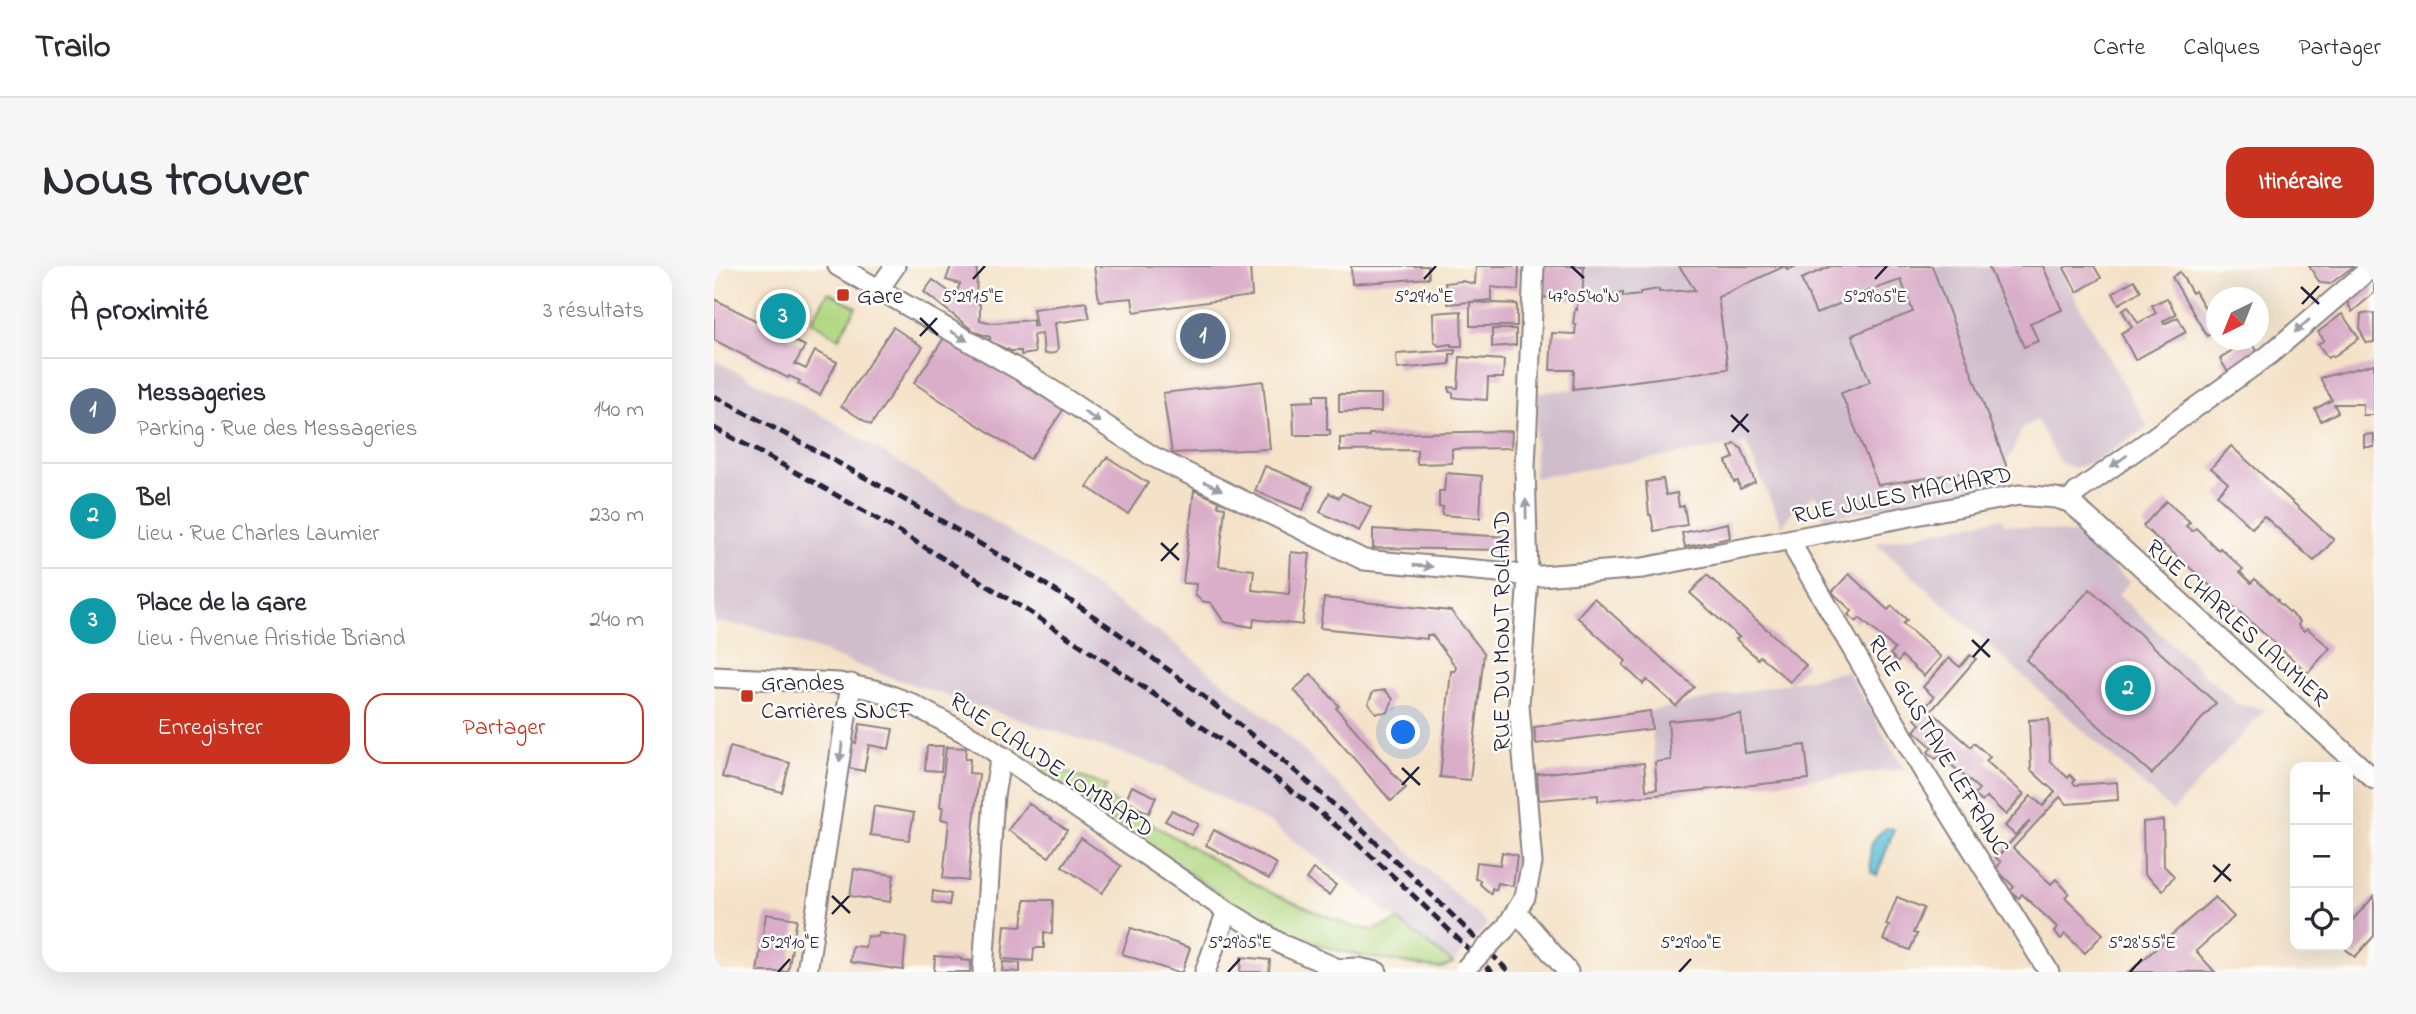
<!DOCTYPE html>
<html lang="fr">
<head>
<meta charset="utf-8">
<style>
  :root { --surface:#fff; --page:#f7f7f7; --text:#2b2b33; --muted:#7c7c81; --line:#e1e1e2; --accent:#c8321e }
  body { margin:0; font-family:"Indie Flower",sans-serif; background:var(--page); color:var(--text) }
  .controls { position:absolute; right:21px; bottom:21px; display:grid; overflow:hidden; border-radius:14px; box-shadow:0 7px 28px #0002 }
  .controls button { width:63px; height:63px; display:grid; place-items:center; padding:0; border:0; border-bottom:2px solid var(--line); background:var(--surface); color:var(--text); font:35px sans-serif }
  .compass { position:absolute; left:1492px; top:21px; width:63px; height:63px; border-radius:50%; background:var(--surface); box-shadow:0 7px 28px #0002; rotate:223deg }
  .you { position:absolute; left:690px; top:467px; width:24px; height:24px; margin:-18px; border:5px solid #fff; border-radius:50%; background:#1a73e8; box-shadow:0 0 0 10px #1a73e833 }
  .badge { display:grid; place-items:center; width:46px; height:46px; border-radius:50%; background:var(--accent); color:#fff; font-size:23px; font-weight:700 }
  .pin { position:absolute; translate:-50% -50%; border:4px solid #fff; box-shadow:0 2px 7px #0006 }
  .list { margin:0; padding:0; list-style:none }
  h2 { display:flex; justify-content:space-between; align-items:center; height:91px; margin:0; padding:0 28px; font-size:30px }
  h2 small { font-size:23px; font-weight:400; color:var(--muted) }
  .list li { display:grid; grid-template-columns:46px 1fr auto; gap:21px; align-items:center; box-sizing:border-box; height:105px; padding:0 28px; border-top:2px solid var(--line) }
  .list b { display:block; font-size:26px; white-space:nowrap }
  .list p { margin:0; font-size:23px; white-space:nowrap; color:var(--muted) }
  .list em { font-size:23px; font-style:normal; color:var(--muted) }
  .actions { display:flex; gap:14px; padding:21px 28px }
  .actions a { flex:1; padding:16px 0; border:2px solid var(--accent); border-radius:21px; text-align:center; font-size:24px; color:var(--accent) }
  .actions .main { background:var(--accent); color:#fff }
  .icon { flex:none; width:38px; height:38px; fill:none; stroke:currentColor; stroke-width:2; stroke-linecap:round; stroke-linejoin:round }
  .map { position:relative; flex:none; width:1660px; height:706px; overflow:hidden; border-radius:21px }
  header { display:flex; align-items:center; gap:42px; box-sizing:border-box; height:98px; padding:0 35px; background:var(--surface); border-bottom:2px solid var(--line) }
  header strong { font-size:33px }
  nav { display:flex; gap:38px; margin-inline-start:auto; font-size:24px }
  .intro { display:flex; align-items:center; justify-content:space-between; box-sizing:border-box; height:168px; padding:0 42px }
  h1 { margin:0; font-size:49px }
  .button { padding:18px 32px; border-radius:21px; background:var(--accent); color:#fff; font-size:24px; font-weight:700 }
  main { display:flex; gap:42px; padding:0 42px }
  aside { flex:1; background:var(--surface); border-radius:21px; box-shadow:0 7px 28px #0002 }
  .map>svg:first-child { display:block }
  .industrial { fill:#d0bdcc }
  .green { fill:#b1d781; stroke:#6a7c5e; stroke-width:2 }
  .water { fill:#5abdd8; stroke:#3e708a; stroke-width:2 }
  .building { fill:#daadc9 }
  .lines { fill:none; stroke-linecap:round; stroke-linejoin:round }
  .minor-casing { stroke:#8b8282; stroke-width:23 }
  .minor { stroke:#fff; stroke-width:19 }
  .rail { stroke:#22223b; stroke-width:5; stroke-dasharray:10 5; stroke-linecap:butt }
  .minor-bridge-casing { stroke:#8b8282; stroke-width:23; stroke-linecap:butt }
  .minor-bridge { stroke:#fff; stroke-width:19 }
  .oneway { fill:#9c9ca7 }
  .ticks { fill:none; stroke:#22223b; stroke-width:2.5 }
  .poi-dot { fill:#c8321e; stroke:#fdfcf7; stroke-width:2.5 }
  .labels { text-anchor:middle; stroke-width:5; stroke-linejoin:round; paint-order:stroke }
  .poi-label { font-size:24px; fill:#22223b; stroke:#fdfcf7; text-anchor:start }
  .street-label { font-size:24px; fill:#22223b; stroke:#fdfcf7 }
  .ticks-label { font-size:18px; text-anchor:middle; fill:#22223b; stroke:#fdfcf7; stroke-width:5; stroke-linejoin:round; paint-order:stroke }
</style>
</head>
<body>
<header>
<strong>Trailo</strong>
<nav><a>Carte</a><a>Calques</a><a>Partager</a></nav>
</header>
<div class="intro"><h1>Nous trouver</h1><a class="button">Itinéraire</a></div>
<main>
<aside>
<h2>À proximité<small>3 résultats</small></h2>
<ul class="list">
<li><span class="badge" style="background:#5c6f8a">1</span><div><b>Messageries</b><p>Parking · Rue des Messageries</p></div><em>140 m</em></li>
<li><span class="badge" style="background:#0f9aa8">2</span><div><b>Bel</b><p>Lieu · Rue Charles Laumier</p></div><em>230 m</em></li>
<li><span class="badge" style="background:#0f9aa8">3</span><div><b>Place de la Gare</b><p>Lieu · Avenue Aristide Briand</p></div><em>240 m</em></li>
</ul>
<div class="actions"><a class="main">Enregistrer</a><a>Partager</a></div>
</aside>
<div class="map">
<svg width="1660" height="706" viewBox="0 0 1660 706">
  <rect width="100%" height="100%" fill="#fdfcf7"/>
  <filter id="ink" filterUnits="userSpaceOnUse"><feTurbulence type="fractalNoise" baseFrequency=".0143" numOctaves="2"/><feDisplacementMap in="SourceGraphic" scale="14" xChannelSelector="R" yChannelSelector="G"/><feConvolveMatrix kernelMatrix="1 2 1 2 8 2 1 2 1" color-interpolation-filters="sRGB"/></filter>
  <filter id="wash" filterUnits="userSpaceOnUse"><feTurbulence type="fractalNoise" baseFrequency=".00686" numOctaves="4" result="noise"/><feDisplacementMap in="SourceGraphic" scale="28" xChannelSelector="R" yChannelSelector="G"/><feGaussianBlur stdDeviation="1.57" result="paint"/><feColorMatrix in="noise" values="0 0 0 0 0 0 0 0 0 0 0 0 0 0 0 0 0 1.4 0 .05"/><feComposite in="paint" operator="in"/></filter>
  <g filter="url(#wash)">
    <rect width="100%" height="100%" fill="#f4e2c8"/>
    <!-- industrial -->
    <g class="industrial">
      <polygon points="828,0 1343,0 1434,161 1377,197 1359,202 1345,196 1323,154 1309,161 1289,207 1282,206 1275,221 1110,253 1101,229 1080,242 1068,261 1032,177 820,212 823,127 859,123 862,58 859,58 861,43 863,43 863,34 827,31"/>
      <polygon points="0,94 120,156 346,297 457,375 567,463 665,558 774,658 739,697 559,559 449,501 167,408 45,362 0,356"/>
      <polygon points="1288,252 1290,258 1361,268 1415,316 1404,329 1523,438 1552,443 1458,545 1162,277"/>
      <polygon points="1133,405 1190,503 944,529 936,445"/>
    </g>
    <!-- green -->
    <g class="green">
      <polygon points="114,26 142,41 125,72 97,56"/>
      <path d="M318,495L393,520L388,529L557,627L639,661L660,664L684,655L739,697L728,702H722C683,695 640,691 603,678C574,668 549,655 523,640L315,498Z"/>
    </g>
    <!-- water -->
    <path class="water" d="M1172,562L1180,563L1163,609L1157,606C1156,583 1153,576 1172,562Z"/>
    <g id="blocks">
      <!-- building -->
      <g class="building">
        <polygon points="237,0 263,0 262,37 266,38 266,54 278,57 319,54 319,60 322,60 319,43 372,36 376,52 341,57 344,83 341,87 330,88 328,68 319,69 321,87 307,89 307,85 297,85 276,76 276,71 261,66 210,26 219,14 241,30 246,18 232,14"/>
        <polygon points="380,0 536,0 538,30 420,46 418,32 385,35"/>
        <polygon points="637,0 714,0 715,12 638,18"/>
        <polygon points="762,0 805,0 804,24 777,21 777,34 734,38 731,17 748,15 761,18"/>
        <polygon points="828,0 870,0 868,36 889,33 889,30 909,27 909,31 926,29 926,26 945,23 945,26 981,24 965,0 1083,0 1073,4 1071,0 1004,31 1014,103 859,123 860,104 836,104 838,67 861,68 862,58 859,58 861,43 863,44 863,34 827,31"/>
        <polygon points="1117,0 1218,0 1292,199 1289,207 1277,205 1262,211 1260,205 1164,219 1127,127 1156,116 1138,69 1199,46 1187,14 1157,24 1102,48 1087,13"/>
        <polygon points="1274,0 1329,0 1348,44 1316,57 1324,75 1310,81"/>
        <polygon points="1353,0 1380,0 1387,12 1363,26 1350,2"/>
        <polygon points="1595,0 1640,0 1616,18 1606,17"/>
        <polygon points="1466,6 1478,27 1481,25 1503,63 1493,70 1458,11"/>
        <polygon points="1660,9 1660,27 1638,46 1632,33"/>
        <polygon points="1420,14 1427,25 1405,38 1399,27"/>
        <polygon points="1453,32 1462,48 1449,55 1450,58 1464,51 1472,66 1421,94 1407,67 1418,61 1408,44 1414,40 1424,57 1442,47 1438,39"/>
        <polygon points="0,33 91,80 81,98 92,103 101,85 123,96 106,129 84,118 86,115 75,110 74,112 0,74"/>
        <polygon points="756,36 803,38 803,60 756,60"/>
        <polygon points="747,45 748,80 737,80 737,78 725,80 720,75 719,47"/>
        <polygon points="1660,47 1660,76 1652,77 1646,64 1647,48"/>
        <polygon points="1628,48 1645,72 1619,91 1618,89 1614,92 1604,78 1610,74 1604,66"/>
        <polygon points="179,61 209,81 157,159 127,140"/>
        <polygon points="778,63 802,63 802,79 778,81"/>
        <polygon points="232,69 349,144 316,193 200,117"/>
        <polygon points="1532,74 1535,74 1543,86 1515,108 1506,93"/>
        <polygon points="741,84 741,88 736,88 736,98 683,103 682,88"/>
        <polygon points="746,91 790,94 789,112 774,112 773,134 744,132 739,131 739,127 735,126 735,121 744,122"/>
        <polygon points="1660,98 1660,149 1649,149 1649,138 1620,138 1624,146 1607,155 1601,143 1618,134 1606,112"/>
        <polygon points="549,115 556,183 458,187 449,127"/>
        <rect x="625" y="128" width="42" height="18"/>
        <polygon points="600,129 613,129 613,164 616,164 616,169 580,169 579,136 600,135"/>
        <polygon points="798,165 797,182 738,183 738,197 703,198 703,184 626,185 626,172 655,171 655,168"/>
        <polygon points="1660,168 1660,181 1650,181 1650,169"/>
        <polygon points="1021,178 1028,183 1041,216 1026,223 1024,215 1020,216 1012,195 1020,192 1015,181"/>
        <polygon points="1517,180 1620,274 1600,295 1550,250 1538,262 1503,229 1514,217 1497,202"/>
        <polygon points="393,191 434,217 414,248 373,221"/>
        <polygon points="551,200 599,220 589,244 541,225"/>
        <polygon points="732,207 768,210 766,252 728,249 729,241 725,241 725,225 730,225"/>
        <polygon points="949,213 952,229 963,227 965,241 970,240 973,259 940,265 937,249 935,249 932,216"/>
        <polygon points="480,224 505,235 504,240 511,241 505,300 540,304 538,324 575,328 577,286 596,288 588,359 540,353 539,361 510,356 497,337 488,335 481,329 482,318 469,317"/>
        <polygon points="615,227 625,232 628,227 657,241 645,265 606,246"/>
        <polygon points="1452,235 1476,256 1472,260 1478,265 1482,262 1504,284 1506,282 1529,303 1526,306 1537,317 1541,313 1564,334 1563,335 1586,356 1584,359 1590,365 1593,362 1616,382 1594,407 1429,260"/>
        <polygon points="1014,257 1016,272 971,281 968,267"/>
        <polygon points="659,263 794,271 793,284 659,282"/>
        <polygon points="1135,308 1174,344 1178,340 1193,354 1189,358 1227,391 1210,410 1188,390 1184,396 1176,388 1181,383 1146,352 1142,356 1134,349 1138,345 1118,326"/>
        <polygon points="993,309 1092,399 1076,416 1046,390 1044,393 1022,373 1025,371 976,327"/>
        <polygon points="1376,323 1502,437 1438,508 1312,394"/>
        <polygon points="610,332 737,345 770,387 756,514 726,511 737,405 741,405 742,401 718,369 713,369 713,373 606,362"/>
        <polygon points="880,332 980,421 962,440 933,414 929,418 909,399 912,395 863,351"/>
        <polygon points="1256,389 1262,393 1217,445 1257,481 1260,477 1276,491 1272,495 1310,528 1292,549 1273,531 1268,536 1260,529 1265,523 1226,489 1222,493 1214,486 1218,481 1200,465 1206,458 1201,453 1220,431 1209,421 1235,392 1246,401"/>
        <polygon points="597,408 625,440 622,442 692,522 677,535 580,424"/>
        <polygon points="671,424 679,433 674,446 662,447 654,437 659,426"/>
        <polygon points="936,445 938,463 822,478 820,461"/>
        <polygon points="1027,448 1031,487 1091,479 1095,513 884,535 884,529 825,534 823,508 930,497 932,524 943,523 941,496 957,494 954,455"/>
        <polygon points="1335,453 1336,495 1354,512 1356,509 1361,514 1359,516 1361,519 1403,516 1404,534 1353,538 1346,531 1299,582 1337,618 1342,613 1355,627 1351,631 1389,668 1371,687 1351,668 1347,673 1340,666 1343,661 1308,628 1305,632 1296,625 1300,621 1282,603 1287,596 1282,592 1316,555 1301,569 1291,560 1317,530 1329,540 1341,526 1317,504 1315,454"/>
        <polygon points="146,458 179,463 175,483 155,479 150,505 135,502 138,476 142,477"/>
        <polygon points="213,480 229,480 227,505 211,504"/>
        <polygon points="16,481 76,497 68,526 8,511"/>
        <polygon points="232,481 252,482 251,493 256,493 255,507 265,508 254,615 229,612 235,555 227,553 229,541 226,541"/>
        <polygon points="418,520 442,531 435,547 411,536"/>
        <polygon points="314,537 353,564 335,591 294,564"/>
        <polygon points="160,540 200,547 195,574 156,569"/>
        <polygon points="458,544 484,558 477,569 451,555"/>
        <polygon points="1449,554 1450,600 1460,610 1449,624 1430,608 1429,556"/>
        <polygon points="500,564 563,598 555,613 492,579"/>
        <polygon points="367,572 407,600 388,627 348,600"/>
        <polygon points="788,586 803,589 799,620 784,617 782,624 778,622 777,628 766,618 766,614 761,613 763,596 786,599"/>
        <polygon points="140,603 180,609 176,636 136,630"/>
        <polygon points="599,603 622,619 615,629 592,613"/>
        <polygon points="219,625 237,628 235,639 218,636"/>
        <polygon points="1660,630 1660,670 1641,691 1628,680 1634,680 1634,659"/>
        <polygon points="1183,631 1210,642 1199,667 1203,668 1196,684 1169,674 1175,660 1172,659"/>
        <polygon points="1501,631 1520,651 1482,685 1501,706 1415,706"/>
        <polygon points="311,634 339,634 338,668 330,666 330,682 320,682 319,695 288,693 291,659 308,660"/>
        <polygon points="52,648 83,653 74,706 43,706"/>
        <polygon points="417,662 476,682 468,706 461,706 408,688"/>
        <polygon points="165,667 192,671 189,704 136,696 138,680 151,681 153,670 164,671"/>
        <polygon points="221,690 247,692 247,694 257,695 256,706 220,706"/>
        <polygon points="527,691 556,694 555,706 526,706"/>
        <polygon points="289,696 306,697 306,706 288,705"/>
      </g>
    </g>
  </g>
  <g filter="url(#ink)">
    <use href="#blocks" fill-opacity="0" stroke="#8b8282" stroke-width="2"/>
    <g class="lines">
      <!-- minor casing -->
      <g class="minor-casing">
        <g id="minor">
          <polyline points="124,0 321,113 438,190 650,294 796,307 814,311 929,302 1305,229 1342,232 1355,236 1372,250 1660,513"/>
          <polyline points="165,23 181,0"/>
          <polyline points="1355,236 1363,226 1555,89 1659,0"/>
          <polyline points="1079,273 1082,286 1210,506 1335,706"/>
          <polyline points="0,411 125,417 161,424 196,437 262,473 513,645 569,679 624,703 644,702 663,706"/>
          <polyline points="803,646 854,706"/>
          <polyline points="791,663 811,631 818,597 805,439 814,311 811,201 820,0"/>
          <polyline points="93,706 137,418"/>
          <polyline points="269,706 280,529 285,501 290,491"/>
          <polyline points="491,706 513,645"/>
        </g>
      </g>
      <!-- minor -->
      <use href="#minor" class="minor"/>
      <!-- rail -->
      <g class="rail">
        <path d="M0,130C135,202 272,275 398,363C541,463 673,581 795,706"/>
        <path d="M0,162C139,235 273,317 404,404C470,449 536,492 599,541C663,591 720,650 778,706"/>
      </g>
      <!-- minor-bridge casing -->
      <g class="minor-bridge-casing">
        <polyline id="minor-bridge" points="751,703 791,663"/>
      </g>
      <!-- minor-bridge -->
      <use href="#minor-bridge" class="minor-bridge"/>
    </g>
    <!-- one-way arrows -->
    <defs><path id="oneway-solid" d="M-6-.8H1V-3.2L6.5 0L1 3.2V.8H-6Z" transform="scale(1.75)"/></defs>
    <g class="oneway">
      <use href="#oneway-solid" transform="translate(1588 60) rotate(139)"/>
      <use href="#oneway-solid" transform="translate(245 70) rotate(30)"/>
      <use href="#oneway-solid" transform="translate(378 151) rotate(33)"/>
      <use href="#oneway-solid" transform="translate(1405 195) rotate(144)"/>
      <use href="#oneway-solid" transform="translate(499 220) rotate(26)"/>
      <use href="#oneway-solid" transform="translate(812 243) rotate(-91)"/>
      <use href="#oneway-solid" transform="translate(709 300) rotate(5)"/>
      <use href="#oneway-solid" transform="translate(127 486) rotate(99)"/>
    </g>
  </g>
  <!-- ticks -->
  <path class="ticks" d="M857,0L870,12M259,13L271,0M710,13L722,0M1161,13L1173,0M1587,21L1605,38M1588,38L1605,20M206,52L224,69M206,70L223,52M1017,149L1035,166M1018,166L1034,148M447,277L465,294M447,295L464,277M1258,374L1276,391M1259,391L1275,373M688,502L706,519M688,519L705,501M1499,599L1517,615M1500,616L1516,598M118,630L136,647M118,648L135,630M64,706L76,693M514,706L526,693M965,706L977,693M1416,706L1428,693"/>
  <!-- markers -->
  <g class="poi-dot">
    <rect x="122" y="22" width="14" height="14" rx="3.5"/>
    <rect x="26" y="423" width="14" height="14" rx="3.5"/>
  </g>
  <g class="labels">
    <!-- poi labels -->
    <g class="poi-label">
      <text x="143" y="37">Gare</text>
      <text x="47" y="424">Grandes<tspan x="47" dy="28">Carrières SNCF</tspan></text>
    </g>
    <!-- street labels -->
    <g class="street-label">
      <text transform="translate(1188 228) rotate(-11)" y="8">RUE JULES MACHARD</text>
      <text transform="translate(1524 356) rotate(42)" y="8">RUE CHARLES LAUMIER</text>
      <text transform="translate(787 365) rotate(-90)" y="8">RUE DU MONT ROLAND</text>
      <text transform="translate(1225 479) rotate(59)" y="8">RUE GUSTAVE LEFRANC</text>
      <text transform="translate(338 498) rotate(34)" y="8">RUE CLAUDE LOMBARD</text>
    </g>
  </g>
  <g class="ticks-label">
    <text x="870" y="36">47°05'40"N</text>
    <text x="259" y="36">5°29'15"E</text>
    <text x="710" y="36">5°29'10"E</text>
    <text x="1161" y="36">5°29'05"E</text>
    <text x="76" y="682">5°29'10"E</text>
    <text x="526" y="682">5°29'05"E</text>
    <text x="977" y="682">5°29'00"E</text>
    <text x="1428" y="682">5°28'55"E</text>
  </g>
</svg>
<div class="controls">
<button>+</button>
<button>−</button>
<button><svg class="icon" aria-label="locate" viewBox="0 0 24 24"><circle cx="12" cy="12" r="6"/><path d="M12 2v4M12 18v4M2 12h4M18 12h4"/></svg></button>
</div>
<svg class="compass" viewBox="-18 -18 36 36"><path d="M0-13l5 13h-10z" fill="#e53935"/><path d="M0 13l5-13h-10z" fill="#7c7c81"/></svg>
<div class="you"></div>
<div class="pin badge" style="left:489px;top:70px;background:#5c6f8a">1</div>
<div class="pin badge" style="left:1414px;top:422px;background:#0f9aa8">2</div>
<div class="pin badge" style="left:69px;top:50px;background:#0f9aa8">3</div>
</div>
</main>
</body>
</html>
